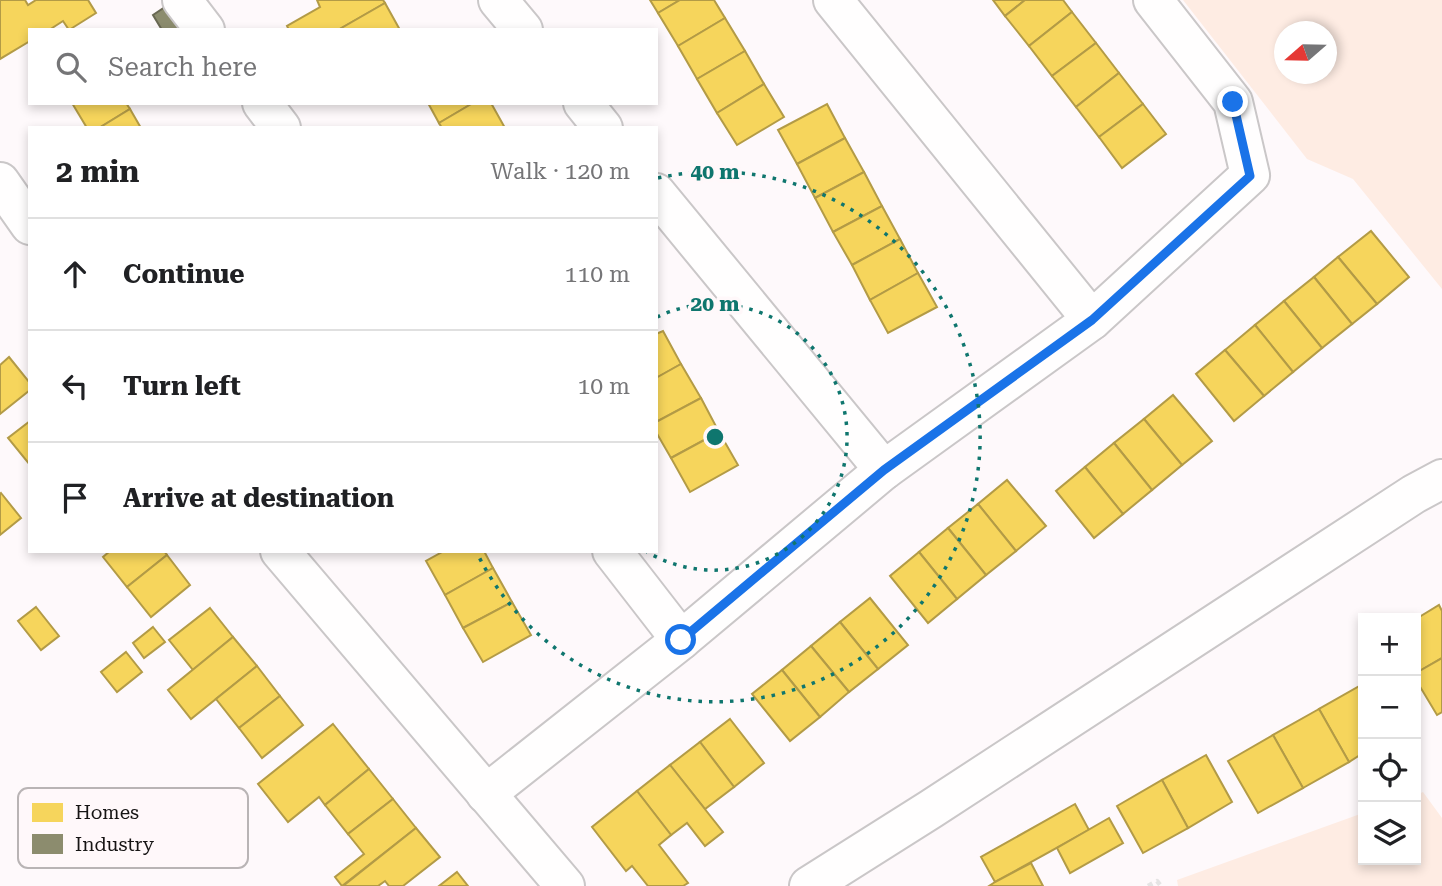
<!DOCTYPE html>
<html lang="en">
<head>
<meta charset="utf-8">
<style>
  :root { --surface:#fff; --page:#f2f2f2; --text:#202124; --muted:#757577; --line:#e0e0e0 }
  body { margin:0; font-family:"Roboto Serif",serif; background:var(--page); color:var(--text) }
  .controls { position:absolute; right:21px; bottom:21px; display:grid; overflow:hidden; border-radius:0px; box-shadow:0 4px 10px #0003 }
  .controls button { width:63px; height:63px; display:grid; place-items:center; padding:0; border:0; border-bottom:2px solid var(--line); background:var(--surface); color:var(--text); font:35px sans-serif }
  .compass { position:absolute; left:1274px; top:21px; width:63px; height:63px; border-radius:50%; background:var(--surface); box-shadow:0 4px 10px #0003; rotate:250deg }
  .stop { position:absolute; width:21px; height:21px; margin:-16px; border:5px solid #1a73e8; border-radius:50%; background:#fff }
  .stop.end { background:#1a73e8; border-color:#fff; box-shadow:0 2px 7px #0008 }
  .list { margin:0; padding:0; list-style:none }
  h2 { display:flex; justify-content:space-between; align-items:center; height:91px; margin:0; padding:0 28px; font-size:30px }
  h2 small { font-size:23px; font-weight:400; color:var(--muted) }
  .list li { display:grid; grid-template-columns:46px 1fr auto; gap:21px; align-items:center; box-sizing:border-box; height:112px; padding:0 28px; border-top:2px solid var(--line) }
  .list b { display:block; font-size:26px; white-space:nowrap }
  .list em { font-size:23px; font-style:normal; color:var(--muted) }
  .icon { flex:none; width:38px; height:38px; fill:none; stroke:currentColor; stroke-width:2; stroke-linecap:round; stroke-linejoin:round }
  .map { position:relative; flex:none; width:1442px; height:886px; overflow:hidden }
  .search { position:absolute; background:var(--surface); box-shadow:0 4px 10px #0003; left:28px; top:28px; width:630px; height:77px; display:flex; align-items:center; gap:18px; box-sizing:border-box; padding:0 24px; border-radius:0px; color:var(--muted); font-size:26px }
  .panel { position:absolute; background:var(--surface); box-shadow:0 4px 10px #0003; left:28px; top:126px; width:630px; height:427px; border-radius:0px }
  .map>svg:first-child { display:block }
  .green { fill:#feece3; fill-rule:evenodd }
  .homes { fill:#f6d55c; stroke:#b39b46; stroke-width:2 }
  .industry { fill:#8c8c6e; stroke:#696853; stroke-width:2 }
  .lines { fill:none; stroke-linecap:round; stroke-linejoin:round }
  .minor-casing { stroke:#cac7c8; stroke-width:42 }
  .path { stroke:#e5e4e4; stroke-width:4.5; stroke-dasharray:5 5; stroke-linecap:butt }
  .minor { stroke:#fffefe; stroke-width:38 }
  .route { stroke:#1a73e8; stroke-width:9 }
  .ring { fill:none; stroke:#0f766e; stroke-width:3.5; stroke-dasharray:3.5 7 }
  .key { fill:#fff8fa; stroke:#b9b4b5; stroke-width:2 }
  .key-label { font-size:19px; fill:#161414 }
  .centre { fill:#0f766e; stroke:#fff8fa; stroke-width:3.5 }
  .ring-label { font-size:21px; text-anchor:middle; font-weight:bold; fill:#0f766e; stroke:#fff8fa; stroke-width:7; stroke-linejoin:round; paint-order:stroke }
</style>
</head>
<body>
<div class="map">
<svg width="1442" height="886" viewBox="0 0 1442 886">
  <rect width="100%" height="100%" fill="#fef9fb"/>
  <!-- green -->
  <g class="green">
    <path d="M1183,0H1442V289L1353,179L1307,159ZM1284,32H1326V74H1284Z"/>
    <polygon points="1423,792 1442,818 1442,886 1178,886 1177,880 1363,813 1363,860 1416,860 1416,795"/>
  </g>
  <!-- homes -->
  <g class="homes">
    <polygon points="0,0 25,0 28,5 36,0 88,0 96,13 69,30 63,21 49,30 30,30 30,41 0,59"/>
    <polygon points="317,0 383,0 385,3 338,30 289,30 287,26 320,7"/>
    <polygon points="650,0 680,0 658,13"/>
    <polygon points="680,0 714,0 725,18 678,46 658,13"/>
    <polygon points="993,0 1025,0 1005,16"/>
    <polygon points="1025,0 1063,0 1072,12 1029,46 1005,16"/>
    <polygon points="385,3 400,30 338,30"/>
    <polygon points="1072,12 1096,43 1052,76 1029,46"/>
    <polygon points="725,18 745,51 697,79 678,46"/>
    <polygon points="1096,43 1119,73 1076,107 1052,76"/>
    <polygon points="745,51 764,84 717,113 697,79"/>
    <polygon points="1119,73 1143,104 1099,137 1076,107"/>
    <polygon points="764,84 784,117 737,145 717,113"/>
    <polygon points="72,103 126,103 130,109 99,128 87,128"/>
    <polygon points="428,103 473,103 439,123"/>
    <polygon points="473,103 491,103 505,128 442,128 439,123"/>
    <polygon points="827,104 845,138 797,164 778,130"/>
    <polygon points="1143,104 1166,134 1122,168 1099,137"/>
    <polygon points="130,109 141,128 99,128"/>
    <polygon points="845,138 864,172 815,198 797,164"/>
    <polygon points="864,172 882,206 833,232 815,198"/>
    <polygon points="882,206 900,239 852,265 833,232"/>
    <polygon points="1371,231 1409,277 1377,304 1338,257"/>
    <polygon points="900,239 918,273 870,300 852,265"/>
    <polygon points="1338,257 1377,304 1352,324 1314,277"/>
    <polygon points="918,273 937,307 888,333 870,300"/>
    <polygon points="1314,277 1352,324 1322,348 1284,301"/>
    <polygon points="1284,301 1322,348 1293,372 1255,325"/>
    <polygon points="1255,325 1293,372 1264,396 1225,350"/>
    <polygon points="663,331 681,364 656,378 656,334"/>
    <polygon points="1225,350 1264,396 1234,421 1196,374"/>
    <polygon points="9,357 30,383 30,390 0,414 0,365"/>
    <polygon points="681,364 701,398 656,422 656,378"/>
    <polygon points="1173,395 1212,441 1182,465 1144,419"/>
    <polygon points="701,398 719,432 671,458 656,432 656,422"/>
    <polygon points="1144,419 1182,465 1152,490 1114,443"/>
    <polygon points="30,421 30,465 8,438"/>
    <polygon points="719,432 738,465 690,492 671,458"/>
    <polygon points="1114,443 1152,490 1123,514 1085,467"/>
    <polygon points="1085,467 1123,514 1094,538 1056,491"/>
    <polygon points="1007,480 1046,526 1016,551 978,504"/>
    <polygon points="1,493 21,518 0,535 0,494"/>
    <polygon points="978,504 1016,551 986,575 948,528"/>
    <polygon points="948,528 986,575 957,599 919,552"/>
    <polygon points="110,551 164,551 167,555 127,587 103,557"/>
    <polygon points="444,551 484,551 493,568 445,595 426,561"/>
    <polygon points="919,552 957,599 928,623 890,576"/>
    <polygon points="167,555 190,585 151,617 127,587"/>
    <polygon points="493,568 512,602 463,628 445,595"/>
    <polygon points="870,598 908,645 878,669 840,622"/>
    <polygon points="512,602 531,635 483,662 463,628"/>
    <polygon points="1439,605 1442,611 1442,658 1416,673 1416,619"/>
    <polygon points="36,607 59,636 41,650 18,621"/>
    <polygon points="210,608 233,637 193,670 169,640"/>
    <polygon points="840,622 878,669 849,692 811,646"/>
    <polygon points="153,627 165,642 144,658 133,643"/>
    <polygon points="233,637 257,666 191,719 168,690"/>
    <polygon points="811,646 849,692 820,717 782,670"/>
    <polygon points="126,652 142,672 117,692 101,672"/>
    <polygon points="1442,658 1442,712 1437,715 1416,680 1416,673"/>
    <polygon points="257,666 280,696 239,728 216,699"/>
    <polygon points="782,670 820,717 790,741 752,694"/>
    <polygon points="1363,684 1363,753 1349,762 1319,709"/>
    <polygon points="280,696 303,725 262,758 239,728"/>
    <polygon points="1319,709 1349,762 1303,788 1273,735"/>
    <polygon points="730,719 764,763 734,787 700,742"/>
    <polygon points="333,724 369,769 325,805 319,797 288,822 258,784"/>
    <polygon points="1273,735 1303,788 1258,813 1228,761"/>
    <polygon points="700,742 734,787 705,809 670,765"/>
    <polygon points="1206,755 1232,802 1188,828 1162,780"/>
    <polygon points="670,765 723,832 705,846 687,823 671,835 637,791"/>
    <polygon points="369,769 393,799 348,834 325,805"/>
    <polygon points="1162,780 1188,828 1143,853 1117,806"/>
    <polygon points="637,791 671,835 659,845 688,883 683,886 648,886 632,866 626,871 592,827"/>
    <polygon points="393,799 416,828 342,886 335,877 364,854 348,834"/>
    <polygon points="1075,804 1089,830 995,882 981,857"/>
    <polygon points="1109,818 1123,843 1070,873 1057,848"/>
    <polygon points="416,828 440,857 403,886 389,886 385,881 378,886 343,886"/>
    <polygon points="1031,863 1043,886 989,886 995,882"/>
    <polygon points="457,872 468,886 439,886"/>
  </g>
  <!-- industry -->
  <polygon class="industry" points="171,3 187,30 162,30 153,15"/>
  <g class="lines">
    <!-- minor casing -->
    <g class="minor-casing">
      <g id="minor">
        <polyline points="182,0 205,30"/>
        <polyline points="498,0 523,30"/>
        <polyline points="833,0 1092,320"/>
        <polyline points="262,103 281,128"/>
        <polyline points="583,103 603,128"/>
        <polyline points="0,182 30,225"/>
        <polyline points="656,193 884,470"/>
        <polyline points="280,551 565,886"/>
        <polyline points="612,551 681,640"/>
        <polyline points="486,794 681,640 884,470 1092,320 1250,175 1233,102 1153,0"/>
        <polyline points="809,886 931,809 1414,494 1442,479"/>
      </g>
    </g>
    <!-- path -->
    <polyline class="path" points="1148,886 1157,881 1161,886"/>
    <!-- minor -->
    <use href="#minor" class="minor"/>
  </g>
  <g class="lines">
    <!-- route -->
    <polyline class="route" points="681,640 884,470 1092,320 1250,176 1233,102"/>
  </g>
  <!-- distance rings -->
  <g class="ring">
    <path d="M657 317A133 133 0 1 1 647 552"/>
    <path d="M658 178A265 265 0 1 1 477 553"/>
  </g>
  <!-- legend -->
  <rect x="18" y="788" width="230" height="80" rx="10" class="key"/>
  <rect x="32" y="803" width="31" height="19" fill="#f6d55c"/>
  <rect x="32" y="834" width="31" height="20" fill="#8c8c6e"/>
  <g class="key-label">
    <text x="75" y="819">Homes</text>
    <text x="75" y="851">Industry</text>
  </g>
  <circle cx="715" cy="437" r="10" class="centre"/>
  <g class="ring-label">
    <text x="715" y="179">40 m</text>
    <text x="715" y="311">20 m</text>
  </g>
</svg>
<div class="controls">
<button>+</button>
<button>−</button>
<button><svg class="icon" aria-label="locate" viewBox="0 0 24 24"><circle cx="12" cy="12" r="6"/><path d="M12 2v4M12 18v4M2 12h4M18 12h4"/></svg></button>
<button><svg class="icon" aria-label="layers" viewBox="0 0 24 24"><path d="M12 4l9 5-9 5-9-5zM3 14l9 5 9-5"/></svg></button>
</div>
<svg class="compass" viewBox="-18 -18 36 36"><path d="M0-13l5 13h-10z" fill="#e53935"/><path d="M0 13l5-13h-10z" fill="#757577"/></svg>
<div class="stop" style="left:681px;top:640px"></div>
<div class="stop end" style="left:1233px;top:102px"></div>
<div class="search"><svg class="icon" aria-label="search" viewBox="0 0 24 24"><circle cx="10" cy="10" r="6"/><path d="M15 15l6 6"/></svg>Search here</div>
<section class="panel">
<h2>2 min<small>Walk · 120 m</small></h2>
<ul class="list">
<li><svg class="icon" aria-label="ahead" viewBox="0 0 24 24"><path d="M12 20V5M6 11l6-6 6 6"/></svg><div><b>Continue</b></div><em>110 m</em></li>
<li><svg class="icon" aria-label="left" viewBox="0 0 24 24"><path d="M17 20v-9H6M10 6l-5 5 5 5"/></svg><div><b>Turn left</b></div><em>10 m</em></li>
<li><svg class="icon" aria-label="arrive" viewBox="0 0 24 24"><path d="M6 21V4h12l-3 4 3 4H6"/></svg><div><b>Arrive at destination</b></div></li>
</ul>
</section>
</div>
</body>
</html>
